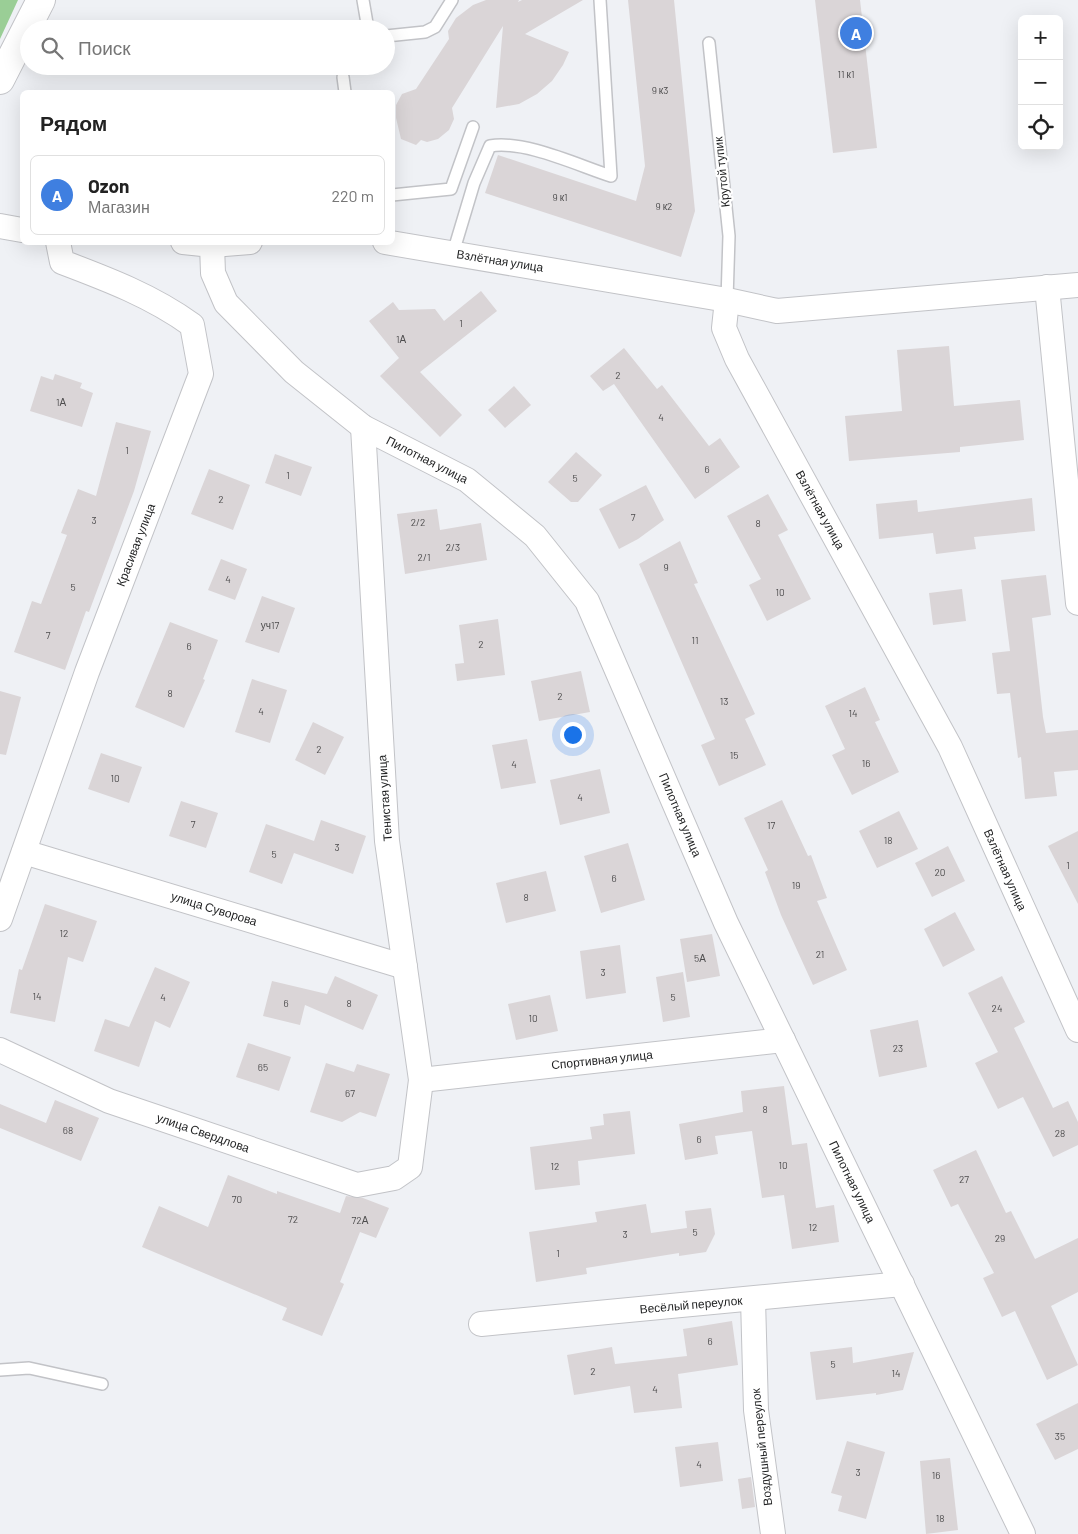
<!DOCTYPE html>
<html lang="ru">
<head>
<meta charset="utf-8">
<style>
  :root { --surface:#fff; --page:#f6f6f6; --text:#222; --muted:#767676; --line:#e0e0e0; --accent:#0f766e }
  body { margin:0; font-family:Barlow,sans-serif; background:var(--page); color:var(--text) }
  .controls { position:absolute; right:15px; top:15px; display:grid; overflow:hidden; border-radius:8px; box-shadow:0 5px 20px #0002 }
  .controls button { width:45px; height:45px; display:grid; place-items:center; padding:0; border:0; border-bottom:1px solid var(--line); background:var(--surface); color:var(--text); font:25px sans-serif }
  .you { position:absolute; left:572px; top:734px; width:18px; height:18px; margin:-12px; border:4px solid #fff; border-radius:50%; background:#1a73e8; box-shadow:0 0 0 8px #1a73e833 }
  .badge { display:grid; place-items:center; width:32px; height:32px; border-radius:50%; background:var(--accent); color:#fff; font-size:16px; font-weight:700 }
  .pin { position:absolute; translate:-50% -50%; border:2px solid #fff; box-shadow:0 1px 5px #0006 }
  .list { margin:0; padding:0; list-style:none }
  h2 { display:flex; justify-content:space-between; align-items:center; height:65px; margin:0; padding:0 20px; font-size:21px }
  h2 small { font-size:16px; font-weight:400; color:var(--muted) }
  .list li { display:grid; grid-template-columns:32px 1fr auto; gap:15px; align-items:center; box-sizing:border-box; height:80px; margin:0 10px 10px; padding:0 10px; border:1px solid var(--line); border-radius:8px }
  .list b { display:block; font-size:19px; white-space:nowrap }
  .list p { margin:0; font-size:16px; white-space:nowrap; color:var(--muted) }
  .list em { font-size:16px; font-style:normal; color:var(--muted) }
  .icon { flex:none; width:28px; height:28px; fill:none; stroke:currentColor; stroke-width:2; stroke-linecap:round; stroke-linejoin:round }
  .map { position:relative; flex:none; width:1078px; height:1534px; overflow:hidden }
  .search { position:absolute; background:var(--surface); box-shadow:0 5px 20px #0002; left:20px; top:20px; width:375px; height:55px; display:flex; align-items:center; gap:12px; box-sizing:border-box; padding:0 18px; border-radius:28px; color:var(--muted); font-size:19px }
  .panel { position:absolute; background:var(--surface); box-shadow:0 5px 20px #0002; left:20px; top:90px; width:375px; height:155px; border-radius:8px }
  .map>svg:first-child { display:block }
  .green { fill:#9ace96 }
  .building { fill:#dad5d7 }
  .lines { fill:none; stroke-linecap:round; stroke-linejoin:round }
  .service-casing { stroke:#c2c3c7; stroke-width:14 }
  .minor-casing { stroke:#c2c3c7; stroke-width:26 }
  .secondary-casing { stroke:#c2c3c7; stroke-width:30 }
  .service { stroke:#fff; stroke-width:11 }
  .minor { stroke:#fff; stroke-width:24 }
  .secondary { stroke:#fff; stroke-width:28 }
  .labels { text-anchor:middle; stroke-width:4.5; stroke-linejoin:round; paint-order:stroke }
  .number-label { font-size:10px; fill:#4e4d4e }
  .street-label { font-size:12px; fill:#1f2021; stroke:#fff }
</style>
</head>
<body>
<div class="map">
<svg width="1078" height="1534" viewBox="0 0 1078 1534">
  <rect width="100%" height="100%" fill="#eff1f5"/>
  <!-- green -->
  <polygon class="green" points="0,0 18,0 0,39"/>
  <!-- building -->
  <g class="building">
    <polygon points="486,0 519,0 518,2 522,0 583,0 525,34 569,52 563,65 552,81 537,94 519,104 496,108 503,26 452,108 454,119 449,130 438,139 427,142 421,140 416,145 401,139 396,118 396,105 402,94 416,89 449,39 448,31 456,18 473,5"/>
    <polygon points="628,0 674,0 695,211 681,257 485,193 498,155 636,201 645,166"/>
    <polygon points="815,0 860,0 877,148 833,153"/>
    <polygon points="481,291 497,311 420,372 462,415 440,437 380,376 399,358 369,321 393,302 399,310 435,309 444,321"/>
    <polygon points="949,346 954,406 1020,400 1024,440 960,447 960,452 849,461 845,416 902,411 897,350"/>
    <polygon points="624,348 657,389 662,385 709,446 720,438 740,467 695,499 614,384 603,391 590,376"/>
    <polygon points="55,374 82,383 80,388 93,393 82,427 30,411 41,376 53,380"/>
    <polygon points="514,386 531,405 505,428 488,410"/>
    <polygon points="116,422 151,431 134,491 89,612 86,611 65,670 14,652 32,601 41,604 67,535 61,533 78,489 96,496"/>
    <polygon points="576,452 602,475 578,502 571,502 548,482"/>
    <polygon points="275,454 312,467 301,496 265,483"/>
    <polygon points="209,469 250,485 233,530 191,514"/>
    <polygon points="646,485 664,520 638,539 619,549 599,509"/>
    <polygon points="768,494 788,530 778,535 811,599 767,621 749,585 761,579 727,516"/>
    <polygon points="1032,498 1035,531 974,537 976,549 936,554 933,533 879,539 876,504 917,500 918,512"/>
    <polygon points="437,509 440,530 481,523 487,560 405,574 397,514"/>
    <polygon points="680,541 698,583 694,584 755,714 745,719 766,765 719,786 701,745 715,739 639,564"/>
    <polygon points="221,559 247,569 235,600 208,590"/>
    <polygon points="1046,575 1051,615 1032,618 1043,717 1046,733 1078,730 1078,770 1054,772 1057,796 1025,799 1021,757 1018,758 1010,693 997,694 992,653 1010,651 1001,580"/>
    <polygon points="962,589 966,621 933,625 929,593"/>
    <polygon points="262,596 295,608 279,653 245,642"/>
    <polygon points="498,619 505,675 457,681 455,664 464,663 459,625"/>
    <polygon points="170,622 218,640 203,679 205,680 184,728 135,707"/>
    <polygon points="581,671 590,712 539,721 531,681"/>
    <polygon points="252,679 287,690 270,743 235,732"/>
    <polygon points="865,687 880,720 875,722 899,772 852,795 832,755 845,749 825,706"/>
    <polygon points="0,691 21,697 6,755 0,754"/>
    <polygon points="313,722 344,737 325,775 295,760"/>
    <polygon points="527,739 536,783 501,789 492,745"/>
    <polygon points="101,753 142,767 129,803 88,789"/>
    <polygon points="600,769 610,813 560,825 550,780"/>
    <polygon points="782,800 808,856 811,855 827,898 817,901 847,970 813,985 781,915 765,872 768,870 744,818"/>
    <polygon points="181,801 218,813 206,848 169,836"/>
    <polygon points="899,811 918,849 877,868 859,831"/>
    <polygon points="321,820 366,836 353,874 294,853 282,884 249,872 266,824 314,841"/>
    <polygon points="1078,831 1078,904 1048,846"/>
    <polygon points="628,843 645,900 601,913 584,856"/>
    <polygon points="948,846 965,881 932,897 915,863"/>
    <polygon points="546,871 556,911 506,923 496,883"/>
    <polygon points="45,904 97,921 83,962 68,957 55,1022 10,1013 19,969 22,970"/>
    <polygon points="955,912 975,950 943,967 924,929"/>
    <polygon points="712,934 720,976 687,982 680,939"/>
    <polygon points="620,945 626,993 586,999 580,951"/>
    <polygon points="155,967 190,982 170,1028 155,1021 139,1067 94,1051 105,1019 129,1027"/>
    <polygon points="683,972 690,1017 663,1022 656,977"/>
    <polygon points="335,976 378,995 363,1030 305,1005 300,1025 263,1016 272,981 327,994"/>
    <polygon points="1002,976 1025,1022 1014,1028 1053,1108 1068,1101 1078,1122 1078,1145 1053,1157 1023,1097 998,1109 975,1063 998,1052 968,993"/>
    <polygon points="550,995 558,1031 516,1040 508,1004"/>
    <polygon points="918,1020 927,1067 879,1077 870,1030"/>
    <polygon points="248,1043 291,1057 279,1091 236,1077"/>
    <polygon points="326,1063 354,1072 357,1064 390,1074 376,1117 360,1112 342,1122 310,1112"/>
    <polygon points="784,1086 792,1145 807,1143 816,1208 834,1205 839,1242 792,1249 784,1195 762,1198 752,1131 715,1136 718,1154 685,1160 679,1124 743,1112 741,1091"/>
    <polygon points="55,1100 99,1118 81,1161 0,1128 0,1104 46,1123"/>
    <polygon points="630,1111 635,1154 578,1161 580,1185 535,1190 530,1147 592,1139 590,1127 604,1125 603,1114"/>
    <polygon points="976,1150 1006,1213 1011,1211 1035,1259 1078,1238 1078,1292 1051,1306 1078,1365 1047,1380 1015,1311 1002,1317 983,1278 994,1273 958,1204 951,1207 933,1170"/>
    <polygon points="228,1175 277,1194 277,1191 340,1213 346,1196 363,1198 389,1208 376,1238 360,1232 340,1282 344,1284 322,1336 282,1320 287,1308 142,1247 159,1206 208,1227"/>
    <polygon points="646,1204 651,1233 687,1228 685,1211 711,1208 715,1234 706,1252 679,1256 679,1253 586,1268 587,1274 536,1282 529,1232 597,1222 595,1212"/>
    <polygon points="732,1321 738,1365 678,1374 682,1408 634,1413 630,1386 574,1395 567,1355 612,1347 615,1364 687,1356 683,1329"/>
    <polygon points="852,1347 853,1363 914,1352 903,1390 876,1395 876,1393 816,1400 810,1352"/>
    <polygon points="1078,1403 1078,1449 1055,1460 1036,1424"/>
    <polygon points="847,1441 885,1452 866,1519 838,1511 842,1496 831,1493"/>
    <polygon points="718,1442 723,1481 680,1487 675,1447"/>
    <polygon points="950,1458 958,1530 926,1534 920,1461"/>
    <polygon points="751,1477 755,1507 742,1509 738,1479"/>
  </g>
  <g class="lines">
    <!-- service casing -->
    <g class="service-casing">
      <g id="service">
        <polyline points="363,0 368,29"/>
        <polyline points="386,36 425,32 435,27 452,0"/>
        <polyline points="709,43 729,236 727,300"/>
        <polyline points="343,77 345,92"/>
        <polyline points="392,195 451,189 473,127"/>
        <path d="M453,253L474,183L490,146C525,140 577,165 611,176L600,0"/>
        <polyline points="0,1370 29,1368 102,1384"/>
      </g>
    </g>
    <!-- minor casing -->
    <g class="minor-casing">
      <g id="minor">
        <polyline points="0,226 22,230"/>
        <polyline points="183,242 212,245 213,273 226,303 294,372 363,427 467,480 535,536 587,601 726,923 1023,1534"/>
        <polyline points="385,242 727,300 724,328 737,359 950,747 1078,1030"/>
        <polyline points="212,245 250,242"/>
        <polyline points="1047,287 1078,603"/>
        <polyline points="727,300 777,311 1078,285"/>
        <polyline points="24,852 405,967"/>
        <path d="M0,919L87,672L201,374L192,325C152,296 107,279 62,262L58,242"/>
        <polyline points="0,1050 109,1101 357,1185 394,1178 410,1167 421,1080 387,841 363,427"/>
        <polyline points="421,1080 783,1040"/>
        <polyline points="753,1299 756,1410 773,1534"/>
        <polyline points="481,1324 902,1284"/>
      </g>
    </g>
    <!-- secondary casing -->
    <g class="secondary-casing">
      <polyline id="secondary" points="0,80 41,0"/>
    </g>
    <!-- service -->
    <use href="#service" class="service"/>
    <!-- minor -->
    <use href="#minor" class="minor"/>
    <!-- secondary -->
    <use href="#secondary" class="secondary"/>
  </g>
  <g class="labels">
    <!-- number labels -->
    <g class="number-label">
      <text x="846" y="78">11 к1</text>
      <text x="660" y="94">9 к3</text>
      <text x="560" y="201">9 к1</text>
      <text x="664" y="210">9 к2</text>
      <text x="461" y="327">1</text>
      <text x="401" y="343">1А</text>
      <text x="618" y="379">2</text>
      <text x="61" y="406">1А</text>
      <text x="661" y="421">4</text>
      <text x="127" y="454">1</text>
      <text x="707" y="473">6</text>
      <text x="288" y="479">1</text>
      <text x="575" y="482">5</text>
      <text x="221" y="503">2</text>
      <text x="633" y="521">7</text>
      <text x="94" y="524">3</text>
      <text x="418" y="526">2/2</text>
      <text x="758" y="527">8</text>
      <text x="453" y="551">2/3</text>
      <text x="424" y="561">2/1</text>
      <text x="666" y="571">9</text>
      <text x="228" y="583">4</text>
      <text x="73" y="591">5</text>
      <text x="780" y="596">10</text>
      <text x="270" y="629">уч17</text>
      <text x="48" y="639">7</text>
      <text x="695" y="644">11</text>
      <text x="481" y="648">2</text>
      <text x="189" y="650">6</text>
      <text x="170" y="697">8</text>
      <text x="560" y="700">2</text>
      <text x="724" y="705">13</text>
      <text x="261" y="715">4</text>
      <text x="853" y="717">14</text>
      <text x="319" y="753">2</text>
      <text x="734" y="759">15</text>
      <text x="866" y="767">16</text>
      <text x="514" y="768">4</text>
      <text x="115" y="782">10</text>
      <text x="580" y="801">4</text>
      <text x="193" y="828">7</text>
      <text x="771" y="829">17</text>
      <text x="888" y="844">18</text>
      <text x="337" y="851">3</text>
      <text x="274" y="858">5</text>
      <text x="1068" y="869">1</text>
      <text x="940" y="876">20</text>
      <text x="614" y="882">6</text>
      <text x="796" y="889">19</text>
      <text x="526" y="901">8</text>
      <text x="64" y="937">12</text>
      <text x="820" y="958">21</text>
      <text x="700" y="962">5А</text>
      <text x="603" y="976">3</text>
      <text x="37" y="1000">14</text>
      <text x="163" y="1001">4</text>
      <text x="673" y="1001">5</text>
      <text x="286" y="1007">6</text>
      <text x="349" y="1007">8</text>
      <text x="997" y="1012">24</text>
      <text x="533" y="1022">10</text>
      <text x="898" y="1052">23</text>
      <text x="263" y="1071">65</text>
      <text x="350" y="1097">67</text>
      <text x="765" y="1113">8</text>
      <text x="68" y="1134">68</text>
      <text x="1060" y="1137">28</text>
      <text x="699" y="1143">6</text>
      <text x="783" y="1169">10</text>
      <text x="555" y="1170">12</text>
      <text x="964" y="1183">27</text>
      <text x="237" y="1203">70</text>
      <text x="293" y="1223">72</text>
      <text x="360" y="1224">72А</text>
      <text x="813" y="1231">12</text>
      <text x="695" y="1236">5</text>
      <text x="625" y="1238">3</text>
      <text x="1000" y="1242">29</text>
      <text x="558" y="1257">1</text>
      <text x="710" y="1345">6</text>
      <text x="833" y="1368">5</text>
      <text x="593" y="1375">2</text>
      <text x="896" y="1377">14</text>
      <text x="655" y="1393">4</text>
      <text x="1060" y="1440">35</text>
      <text x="699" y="1468">4</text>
      <text x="858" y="1476">3</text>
      <text x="936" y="1479">16</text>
      <text x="940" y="1522">18</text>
    </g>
    <!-- street labels -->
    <g class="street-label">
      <text transform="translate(722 172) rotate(-96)" y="4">Крутой тупик</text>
      <text transform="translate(500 261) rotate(9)" y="4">Взлётная улица</text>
      <text transform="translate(427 460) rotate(27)" y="4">Пилотная улица</text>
      <text transform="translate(820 510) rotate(61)" y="4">Взлётная улица</text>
      <text transform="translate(136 545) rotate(-69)" y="4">Красивая улица</text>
      <text transform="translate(385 798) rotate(-94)" y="4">Тенистая улица</text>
      <text transform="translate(680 815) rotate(67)" y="4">Пилотная улица</text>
      <text transform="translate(1005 870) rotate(66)" y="4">Взлётная улица</text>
      <text transform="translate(214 909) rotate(17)" y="4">улица Суворова</text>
      <text transform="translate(602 1060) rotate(-6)" y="4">Спортивная улица</text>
      <text transform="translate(203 1133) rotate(19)" y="4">улица Свердлова</text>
      <text transform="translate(852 1182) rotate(64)" y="4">Пилотная улица</text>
      <text transform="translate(691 1305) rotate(-5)" y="4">Весёлый переулок</text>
      <text transform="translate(762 1447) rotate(-96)" y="4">Воздушный переулок</text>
    </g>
  </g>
</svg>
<div class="controls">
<button>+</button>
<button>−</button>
<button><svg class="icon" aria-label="locate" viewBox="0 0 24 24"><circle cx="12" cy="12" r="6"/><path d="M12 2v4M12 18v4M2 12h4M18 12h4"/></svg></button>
</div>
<div class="you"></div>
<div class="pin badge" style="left:856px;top:33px;background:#3f7fe0">A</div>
<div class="search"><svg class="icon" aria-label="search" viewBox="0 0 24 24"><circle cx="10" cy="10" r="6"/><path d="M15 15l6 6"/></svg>Поиск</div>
<section class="panel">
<h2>Рядом<small></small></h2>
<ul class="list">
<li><span class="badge" style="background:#3f7fe0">A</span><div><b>Ozon</b><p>Магазин</p></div><em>220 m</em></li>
</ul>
</section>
</div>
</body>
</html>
